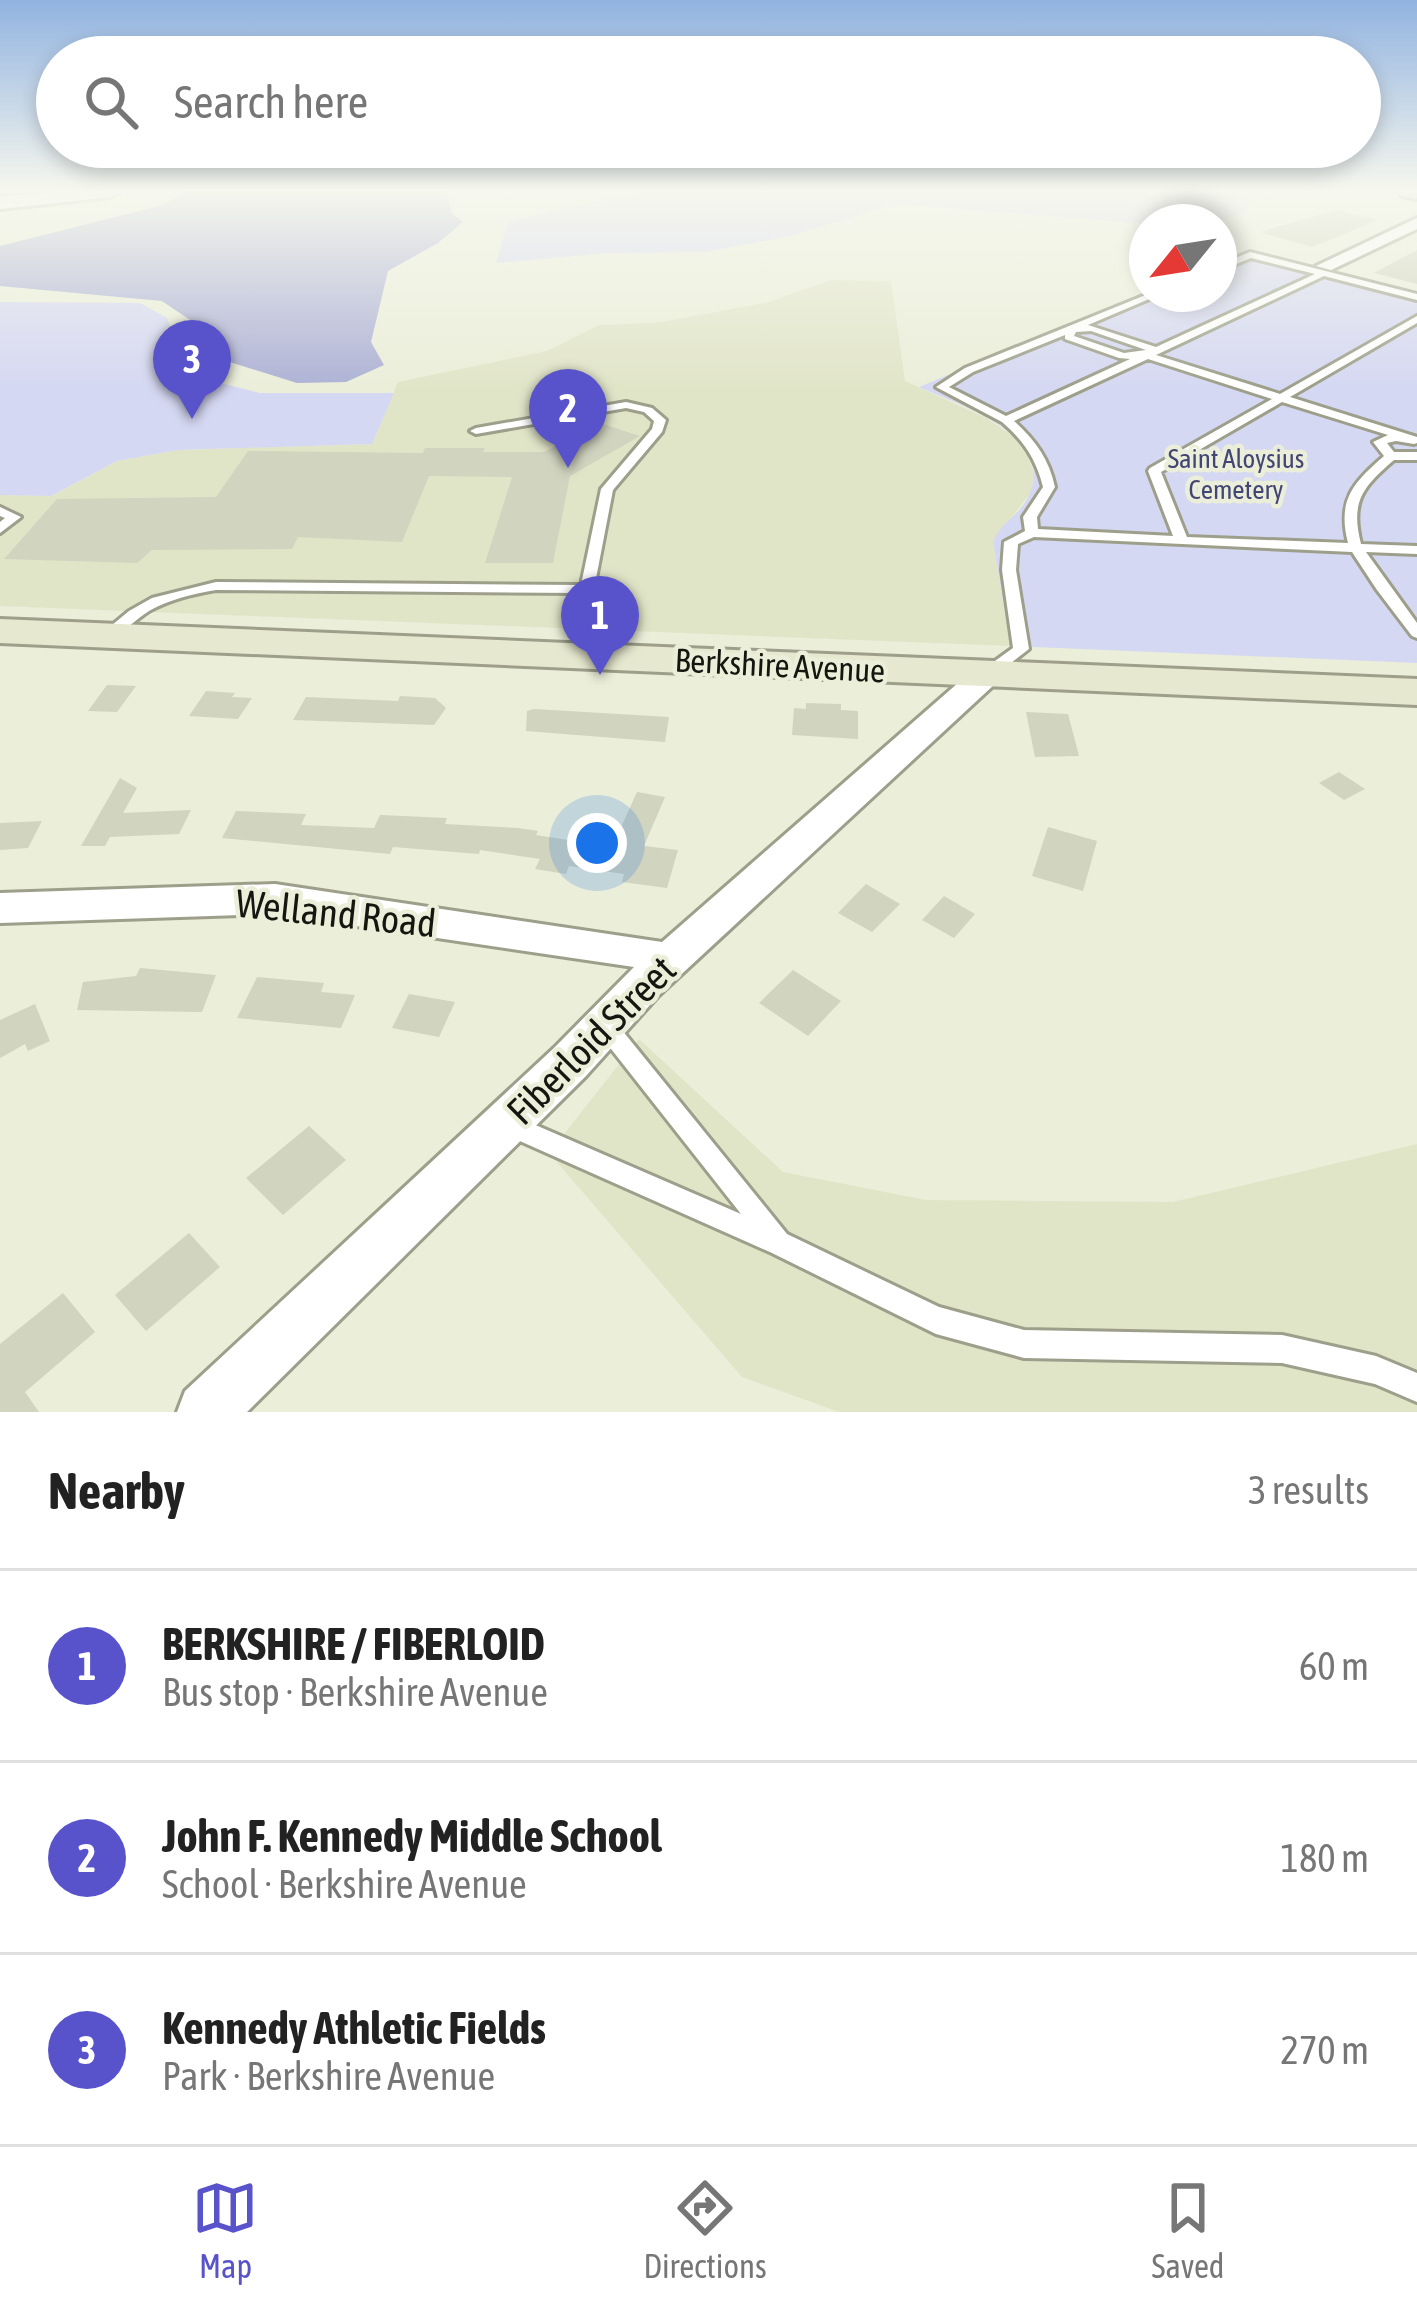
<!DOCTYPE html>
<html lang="en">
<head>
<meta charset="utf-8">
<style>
  :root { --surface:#fff; --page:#f2f2f2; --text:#222; --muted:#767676; --line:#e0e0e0; --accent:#5853cb }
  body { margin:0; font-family:"Asap Condensed",sans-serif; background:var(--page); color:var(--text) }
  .compass { position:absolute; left:1129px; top:204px; width:108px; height:108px; border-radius:50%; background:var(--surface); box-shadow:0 6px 18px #0003; rotate:240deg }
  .you { position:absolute; left:597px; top:843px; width:42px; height:42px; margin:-30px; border:9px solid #fff; border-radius:50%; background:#1a73e8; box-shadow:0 0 0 18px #1a73e833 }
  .badge { display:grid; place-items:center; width:78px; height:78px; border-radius:50%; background:var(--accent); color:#fff; font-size:39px; font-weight:700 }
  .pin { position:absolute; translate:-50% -99px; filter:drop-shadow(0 3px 6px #0008) }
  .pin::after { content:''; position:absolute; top:63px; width:42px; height:36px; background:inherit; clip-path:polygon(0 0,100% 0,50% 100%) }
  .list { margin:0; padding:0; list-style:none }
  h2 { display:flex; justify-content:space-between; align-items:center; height:156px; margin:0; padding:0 48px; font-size:51px }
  h2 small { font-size:39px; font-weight:400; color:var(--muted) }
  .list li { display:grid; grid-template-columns:78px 1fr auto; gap:36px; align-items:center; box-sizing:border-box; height:192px; padding:0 48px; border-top:3px solid var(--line) }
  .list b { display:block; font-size:45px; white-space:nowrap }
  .list p { margin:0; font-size:39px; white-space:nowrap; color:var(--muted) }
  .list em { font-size:39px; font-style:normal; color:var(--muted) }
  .icon { flex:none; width:66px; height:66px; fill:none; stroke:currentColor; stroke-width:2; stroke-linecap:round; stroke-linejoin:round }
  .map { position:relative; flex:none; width:1417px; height:1412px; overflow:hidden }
  .search { position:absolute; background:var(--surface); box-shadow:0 6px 18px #0003; left:36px; right:36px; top:36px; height:132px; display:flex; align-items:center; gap:30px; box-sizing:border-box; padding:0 42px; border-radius:66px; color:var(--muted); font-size:45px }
  .sheet { height:732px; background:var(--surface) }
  nav { display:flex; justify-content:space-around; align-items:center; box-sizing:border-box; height:168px; border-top:3px solid var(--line); background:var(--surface); font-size:33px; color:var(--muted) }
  nav a { display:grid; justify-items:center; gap:6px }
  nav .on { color:var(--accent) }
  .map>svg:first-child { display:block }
  .built { fill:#e1e5c8 }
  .green { fill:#d5d8f2 }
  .water { fill:#aeb2d5 }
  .building { fill:#d1d4bf }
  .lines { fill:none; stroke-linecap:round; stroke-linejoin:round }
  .service-casing { stroke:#9d9f8b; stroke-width:6 }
  .minor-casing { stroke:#9d9f8b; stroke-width:6 }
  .tertiary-casing { stroke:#9d9f8b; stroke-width:6 }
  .secondary-casing { stroke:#9d9f8b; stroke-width:6 }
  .primary-casing { stroke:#767b44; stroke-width:6 }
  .service { fill:#fff; fill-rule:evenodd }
  .minor { fill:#fff; fill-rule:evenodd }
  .tertiary { fill:#fff; fill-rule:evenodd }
  .secondary { fill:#e6e8cf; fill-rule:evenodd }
  .primary { fill:#ccd0a0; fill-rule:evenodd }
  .labels { text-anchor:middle; stroke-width:9; stroke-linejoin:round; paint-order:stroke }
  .far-park-label { font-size:27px; fill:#434675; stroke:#ebeed9 }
  .street-label { font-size:33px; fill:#15160f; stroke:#ebeed9 }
  .near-street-label { font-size:39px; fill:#15160f; stroke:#ebeed9 }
</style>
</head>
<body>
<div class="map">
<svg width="1417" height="1412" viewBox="0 0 1417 1412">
  <rect width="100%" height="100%" fill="#ebeed9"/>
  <!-- built -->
  <g class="built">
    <polygon points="831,280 891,281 905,381 986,418 1013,436 1028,456 1034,474 1031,492 993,542 1011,646 0,606 0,495 52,496 117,461 178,450 372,444 398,382 547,351 599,325 656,323 766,303"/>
    <polygon points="639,1039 783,1172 926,1200 1173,1202 1417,1144 1417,1412 839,1412 742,1377 549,1153"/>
  </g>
  <!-- green -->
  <g class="green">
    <polygon points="644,191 1231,191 1249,206 1246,213 1210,222 1147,224 895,204 790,236 705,252 607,253 496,263 508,221"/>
    <path d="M1247,251L1417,294V663L1011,646L993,542C999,524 1020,515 1028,497C1058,435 959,405 919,387L1147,293L1219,294V263Z"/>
    <polygon points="0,302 140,303 167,318 186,374 260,393 394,393 372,444 178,450 117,461 51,496 0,495"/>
  </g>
  <!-- water -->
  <polygon class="water" points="190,191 446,191 452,214 463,222 438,243 388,271 371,342 384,365 346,382 297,383 220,359 190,320 162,301 0,286 0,246 159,206"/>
  <!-- building -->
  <g class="building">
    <polygon points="1336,210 1378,220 1312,247 1260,232"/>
    <polygon points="1417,250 1417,284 1374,273"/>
    <polygon points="600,423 640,436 570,476 553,563 485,563 512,477 429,476 402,542 298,537 292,549 152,550 137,563 4,559 57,499 216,497 248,451 423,453 425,448 485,448 483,452 544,452"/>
    <polygon points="107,685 136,686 117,712 88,711"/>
    <polygon points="206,691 235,693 232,697 252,698 238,719 189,716"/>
    <polygon points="400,696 435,698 446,708 434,725 293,720 306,697 398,701"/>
    <polygon points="806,703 841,704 841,710 858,711 858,739 792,735 794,708 806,709"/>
    <polygon points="534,709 669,717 665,742 526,731 527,711"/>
    <polygon points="1026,712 1068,714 1079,756 1035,757"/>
    <polygon points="1339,772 1365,789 1344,800 1319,783"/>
    <polygon points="120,778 137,788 123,813 191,810 179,834 110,837 105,846 81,846"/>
    <polygon points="637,792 665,797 644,846 678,850 667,888 622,882 624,874 569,866 566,874 535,869 540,859 480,850 479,854 393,847 390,854 222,838 236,811 306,814 301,825 374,828 380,815 447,818 445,824 518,828 538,831 536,835 612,847"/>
    <polygon points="42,821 28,848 0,850 0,823"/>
    <polygon points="1048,827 1097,841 1083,891 1032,876"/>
    <polygon points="866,884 900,904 872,932 838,913"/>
    <polygon points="944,896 975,914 954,938 922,920"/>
    <polygon points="140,968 216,975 202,1012 77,1010 83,982 136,976"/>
    <polygon points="793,970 841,1001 808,1036 759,1003"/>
    <polygon points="257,977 324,983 321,992 355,995 341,1028 237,1018"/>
    <polygon points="409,994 455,1002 439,1037 392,1028"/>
    <polygon points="35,1004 50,1041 28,1051 25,1044 0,1058 0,1020"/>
    <polygon points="309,1126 346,1160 283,1215 246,1178"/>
    <polygon points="189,1233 220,1267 146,1331 115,1295"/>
    <polygon points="63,1293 95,1332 25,1392 39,1412 0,1412 0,1344"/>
  </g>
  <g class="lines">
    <!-- service casing -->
    <g class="service-casing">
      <g id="service">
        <path d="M1250,252L1417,294V300L1324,276L1156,355L1280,394L1417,316V323L1290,397L1417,437V443L1414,444L1396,441L1387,443L1394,452H1417V460H1394C1363,487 1350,501 1361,544L1417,546V554L1366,552L1417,623V638L1412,636L1377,590L1352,552L1034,537L1018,544L1016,570L1029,649L993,677H981L979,674L981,671L1013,648L1002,570L1004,542L1025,531L1023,517L1043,487C1036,459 1024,441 1002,422L936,387L965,368L1148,294H1161L1088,325L1156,347L1315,274L1251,258L1219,271V265ZM1091,331L1146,350L1124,353L1074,336L1076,332ZM1065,335V339L1119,358L1130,359L1006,416L949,387L973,372ZM1148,359L1272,399L1150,468L1148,471L1173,536L1038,529L1037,517L1055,487C1049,459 1035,440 1014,421ZM1282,402L1388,435L1373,442L1384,456C1353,483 1337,500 1348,543L1187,537L1161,472Z"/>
        <path d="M626,402L652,408L666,420L662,432L613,490L594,589L606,655L604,658H592L590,655L580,593L216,590C193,594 170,599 149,611C135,620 123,633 108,640L100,635L129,611L152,598L216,582L581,585L601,489L652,429L654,421L644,412L626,408L476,434L470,431L476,428Z"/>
        <polygon points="0,507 21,517 0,533 0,522 5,518 0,516"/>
        <polygon points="605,1016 613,1019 787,1234 939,1307 1024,1330 1282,1335 1376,1356 1417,1373 1417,1402 1375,1384 1282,1363 1024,1358 936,1334 772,1253 502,1133 498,1125 502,1117 510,1114 741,1214 597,1031 594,1025 597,1019"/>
      </g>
    </g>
    <!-- minor casing -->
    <g class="minor-casing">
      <g id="minor">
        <polygon points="1417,218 1417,229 1331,270 1316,266"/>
        <polygon points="985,666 996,669 1001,676 996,683 659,995 586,1076 247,1412 177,1412 185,1391 554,1048 634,967 275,914 0,923 0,893 275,884 662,942 974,669"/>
      </g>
    </g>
    <!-- tertiary casing -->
    <g class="tertiary-casing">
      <polygon id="tertiary" points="62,191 120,191 111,197 0,209 0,197"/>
    </g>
    <!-- secondary casing -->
    <g class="secondary-casing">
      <polygon id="secondary" points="0,619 1417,679 1417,705 0,643"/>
    </g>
    <!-- primary casing -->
    <g class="primary-casing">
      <polygon id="primary" points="1398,191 1417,191 1417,199 1401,196"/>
    </g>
    <!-- service -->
    <use href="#service" class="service"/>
    <!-- minor -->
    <use href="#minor" class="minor"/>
    <!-- tertiary -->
    <use href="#tertiary" class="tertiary"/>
    <!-- secondary -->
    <use href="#secondary" class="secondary"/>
    <!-- primary -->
    <use href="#primary" class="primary"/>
  </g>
  <!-- sky -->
  <linearGradient id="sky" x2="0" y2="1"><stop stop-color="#91b3e0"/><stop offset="0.49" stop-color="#f6f7ee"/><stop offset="1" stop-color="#f6f7ee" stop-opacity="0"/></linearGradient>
  <rect width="1417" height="388" fill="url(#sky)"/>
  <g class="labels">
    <!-- far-park labels -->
    <g class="far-park-label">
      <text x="1236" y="468">Saint Aloysius<tspan x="1236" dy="31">Cemetery</tspan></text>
    </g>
    <!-- street labels -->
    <g class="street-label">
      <text transform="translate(780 665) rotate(3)" y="12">Berkshire Avenue</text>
    </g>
    <!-- near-street labels -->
    <g class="near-street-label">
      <text transform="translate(336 913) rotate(6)" y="14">Welland Road</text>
      <text transform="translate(591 1040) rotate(-45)" y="14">Fiberloid Street</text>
    </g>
  </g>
</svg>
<svg class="compass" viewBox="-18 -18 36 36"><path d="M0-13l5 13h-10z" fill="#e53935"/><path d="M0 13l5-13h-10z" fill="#767676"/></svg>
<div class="you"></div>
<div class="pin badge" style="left:600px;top:675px">1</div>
<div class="pin badge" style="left:568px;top:468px">2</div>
<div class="pin badge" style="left:192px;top:419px">3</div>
<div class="search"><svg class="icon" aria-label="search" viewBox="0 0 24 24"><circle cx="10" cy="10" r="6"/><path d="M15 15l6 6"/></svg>Search here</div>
</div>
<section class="sheet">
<h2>Nearby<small>3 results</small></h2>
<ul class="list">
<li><span class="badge">1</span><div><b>BERKSHIRE / FIBERLOID</b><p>Bus stop · Berkshire Avenue</p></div><em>60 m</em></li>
<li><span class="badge">2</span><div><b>John F. Kennedy Middle School</b><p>School · Berkshire Avenue</p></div><em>180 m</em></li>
<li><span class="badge">3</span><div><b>Kennedy Athletic Fields</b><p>Park · Berkshire Avenue</p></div><em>270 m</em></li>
</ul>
</section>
<nav>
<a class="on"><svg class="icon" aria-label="map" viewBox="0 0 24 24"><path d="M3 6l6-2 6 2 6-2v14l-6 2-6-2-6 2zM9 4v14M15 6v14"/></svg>Map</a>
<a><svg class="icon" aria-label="directions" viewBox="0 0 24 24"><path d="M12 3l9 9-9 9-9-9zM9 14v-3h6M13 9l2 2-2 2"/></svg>Directions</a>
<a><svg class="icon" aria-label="saved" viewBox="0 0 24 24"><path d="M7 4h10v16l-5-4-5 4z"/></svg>Saved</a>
</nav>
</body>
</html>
